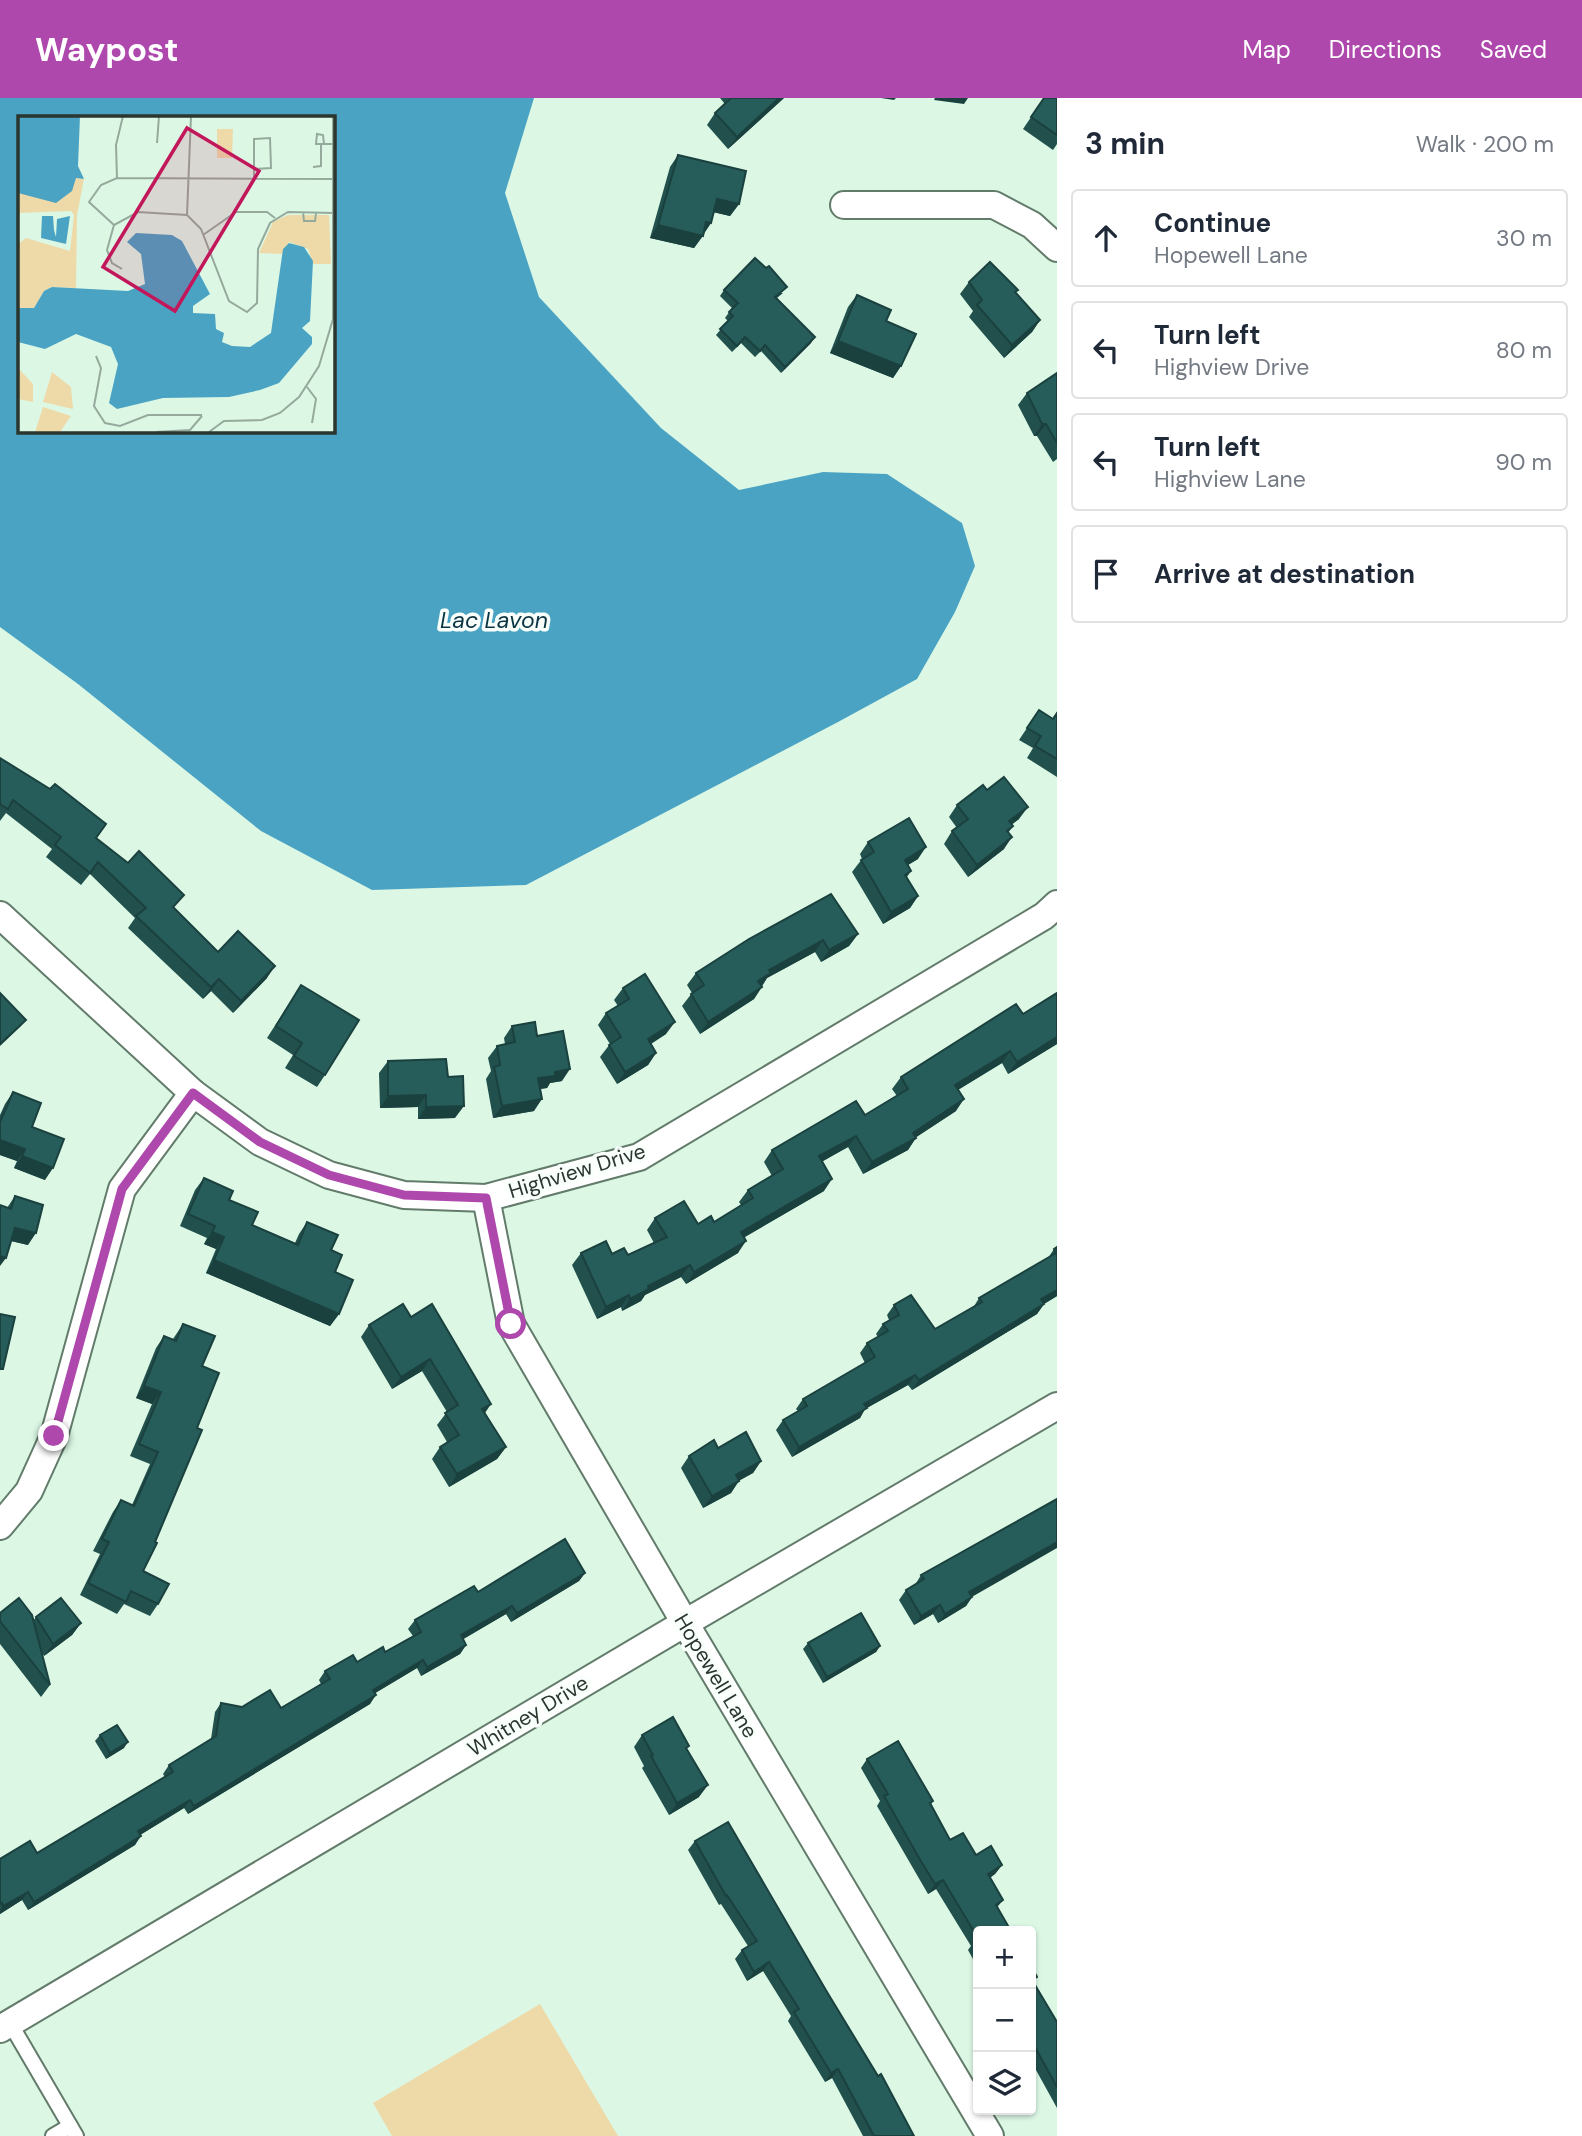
<!DOCTYPE html>
<html lang="en">
<head>
<meta charset="utf-8">
<style>
  :root { --surface:#fff; --page:#f2f2f3; --text:#1f2937; --muted:#747a83; --line:#e0e1e3; --accent:#ae48ac }
  body { margin:0; font-family:"DM Sans",sans-serif; background:var(--page); color:var(--text) }
  .controls { position:absolute; right:21px; bottom:21px; display:grid; overflow:hidden; border-radius:7px; box-shadow:0 2px 5px #0004 }
  .controls button { width:63px; height:63px; display:grid; place-items:center; padding:0; border:0; border-bottom:2px solid var(--line); background:var(--surface); color:var(--text); font:35px sans-serif }
  .stop { position:absolute; width:21px; height:21px; margin:-16px; border:5px solid #ae48ac; border-radius:50%; background:#fff }
  .stop.end { background:#ae48ac; border-color:#fff; box-shadow:0 2px 7px #0008 }
  .list { margin:0; padding:0; list-style:none }
  h2 { display:flex; justify-content:space-between; align-items:center; height:91px; margin:0; padding:0 28px; font-size:30px }
  h2 small { font-size:23px; font-weight:400; color:var(--muted) }
  .list li { display:grid; grid-template-columns:46px 1fr auto; gap:21px; align-items:center; box-sizing:border-box; height:98px; margin:0 14px 14px; padding:0 14px; border:2px solid var(--line); border-radius:7px }
  .list b { display:block; font-size:26px; white-space:nowrap }
  .list p { margin:0; font-size:23px; white-space:nowrap; color:var(--muted) }
  .list em { font-size:23px; font-style:normal; color:var(--muted) }
  .icon { flex:none; width:38px; height:38px; fill:none; stroke:currentColor; stroke-width:2; stroke-linecap:round; stroke-linejoin:round }
  .map { position:relative; flex:none; width:1057px; height:2038px; overflow:hidden }
  header { display:flex; align-items:center; gap:42px; box-sizing:border-box; height:98px; padding:0 35px; background:var(--accent); color:#fff }
  header strong { font-size:33px }
  nav { display:flex; gap:38px; margin-inline-start:auto; font-size:24px }
  main { display:flex }
  aside { flex:1; background:var(--surface) }
  .map>svg:first-child { display:block }
  .green { fill:#eedaa8 }
  .water { fill:#4ba3c4; fill-rule:evenodd }
  .lines { fill:none; stroke-linecap:round; stroke-linejoin:round }
  .service-casing { stroke:#627b6a; stroke-width:18 }
  .minor-casing { stroke:#627b6a; stroke-width:30 }
  .service { stroke:#fff; stroke-width:14 }
  .minor { stroke:#fff; stroke-width:26 }
  .wall { fill:#21504d }
  .shaded-wall { fill:#1b413f }
  .building { fill:#265d5a; stroke:#1b413f; stroke-width:2 }
  .route { stroke:#ae48ac; stroke-width:9 }
  .labels { text-anchor:middle; stroke-width:7; stroke-linejoin:round; paint-order:stroke }
  .street-label { font-size:21px; fill:#2b362f; stroke:#f9fffb }
  .water-label { font-size:23px; font-style:italic; fill:#0c3543; stroke:#f9fffb }
  .inset-road { fill:none; stroke:#95aa9c; stroke-width:2 }
  .view { fill:#c2185b; fill-opacity:0.15; stroke:#c2185b; stroke-width:3.5 }
  .inset-edge { fill:none; stroke:#2b362f; stroke-width:3.5 }
</style>
</head>
<body>
<header>
<strong>Waypost</strong>
<nav><a>Map</a><a>Directions</a><a>Saved</a></nav>
</header>
<main>
<div class="map">
<svg width="1057" height="2038" viewBox="0 0 1057 2038">
  <rect width="100%" height="100%" fill="#dcf8e5"/>
  <!-- green -->
  <polygon class="green" points="540,1906 618,2038 392,2038 373,2005"/>
  <!-- water -->
  <path class="water" d="M0,0H534L505,95L539,199L661,330L739,392L823,374L887,376L962,425L975,468L955,514L917,581L838,624L526,787L372,792L261,733L78,586L0,529ZM19,19H332V332H19Z"/>
  <g class="lines">
    <!-- service casing -->
    <g class="service-casing">
      <g id="service">
        <polyline points="10,1925 76,2038"/>
        <polyline points="53,2038 70,2028"/>
      </g>
    </g>
    <!-- minor casing -->
    <g class="minor-casing">
      <g id="minor">
        <polyline points="844,107 994,107 1032,127 1057,150"/>
        <polyline points="0,817 193,995 260,1044 329,1077 404,1097 486,1100 639,1059 1044,818 1057,806"/>
        <polyline points="486,1100 511,1226 685,1525 990,2038"/>
        <polyline points="0,1428 29,1393 54,1338 122,1091 193,995"/>
        <polyline points="0,1931 685,1525 1057,1308"/>
      </g>
    </g>
    <!-- service -->
    <use href="#service" class="service"/>
    <!-- minor -->
    <use href="#minor" class="minor"/>
  </g>
  <!-- wall -->
  <g class="wall">
    <polygon points="720,0 784,0 728,51 707,27 715,15 725,6"/>
    <polygon points="1044,0 1057,0 1057,46 1053,52 1023,31"/>
    <polygon points="678,57 739,106 730,118 714,114 711,125 694,150 650,140 670,69"/>
    <polygon points="969,184 1016,195 1040,222 1032,234 1004,260 969,219 973,213 960,196"/>
    <polygon points="724,192 783,195 777,200 811,245 781,275 761,253 755,259 741,245 732,254 716,237 728,223 725,220 732,210 720,198"/>
    <polygon points="857,197 886,223 901,268 893,280 830,255 848,209"/>
    <polygon points="1057,275 1057,361 1053,364 1037,338 1034,338 1018,307 1027,295"/>
    <polygon points="1039,612 1052,621 1057,614 1057,679 1027,660 1033,650 1019,642"/>
    <polygon points="0,660 96,740 174,810 218,854 267,880 233,915 211,893 203,901 128,830 135,820 90,776 81,787 46,759 52,751 6,715 0,723"/>
    <polygon points="987,692 1019,721 1012,726 1013,728 1008,735 1004,751 968,779 944,746 952,733 957,730 949,719 957,707"/>
    <polygon points="868,744 918,761 908,767 911,773 907,779 918,798 910,810 883,826 852,774 862,761 860,756"/>
    <polygon points="858,836 849,848 821,864 815,854 767,880 754,901 700,936 682,908 692,895 687,887 696,875 749,841"/>
    <polygon points="301,887 325,977 317,989 285,970 293,957 267,940"/>
    <polygon points="623,890 666,936 651,946 656,955 648,967 617,986 600,959 610,946 598,927 606,915 618,908 614,902"/>
    <polygon points="1057,895 1057,946 1008,976 1002,965 958,992 956,1013 916,1039 908,1052 863,1076 848,1049 822,1063 824,1093 744,1139 738,1155 686,1186 681,1179 645,1197 641,1203 622,1213 621,1209 597,1221 572,1167 581,1155 628,1157 654,1145 647,1132 655,1120 698,1126 714,1124 741,1107 739,1104 748,1092 772,1078 764,1064 772,1052 865,1017 897,998 892,991 901,979 1023,916"/>
    <polygon points="512,928 537,938 562,983 550,985 547,990 540,991 534,1013 493,1020 486,981 491,973 488,960 497,948 505,946 504,940"/>
    <polygon points="388,963 455,1020 418,1021 418,1009 380,1010 379,975"/>
    <polygon points="13,994 45,1082 14,1070 17,1063 0,1057 0,1017 5,1006"/>
    <polygon points="204,1080 229,1102 252,1127 295,1145 299,1136 307,1124 331,1152 335,1174 339,1216 330,1228 206,1175 216,1151 204,1146 207,1140 180,1128 195,1092"/>
    <polygon points="15,1098 28,1147 11,1143 7,1110"/>
    <polygon points="1057,1149 1057,1198 1044,1206 1037,1216 912,1292 908,1287 865,1311 860,1320 792,1359 776,1332 783,1322 798,1313 796,1311 803,1301 865,1265 860,1255 867,1245 878,1239 876,1236 883,1226 889,1222 887,1217 894,1207 935,1231 973,1210 979,1200 1048,1160 1054,1151"/>
    <polygon points="411,1219 485,1315 506,1349 497,1361 449,1389 432,1361 440,1349 447,1344 437,1327 447,1314 422,1273 392,1291 361,1239 369,1227"/>
    <polygon points="183,1226 202,1268 197,1330 143,1473 158,1506 150,1518 124,1506 117,1516 80,1497 100,1456 93,1453 113,1414 121,1402 132,1407 150,1366 130,1358 152,1306 136,1300 156,1250 164,1238 173,1241"/>
    <polygon points="718,1350 761,1363 753,1375 739,1382 731,1395 703,1410 681,1370 689,1358"/>
    <polygon points="585,1475 579,1483 511,1524 506,1516 463,1541 466,1547 460,1556 421,1578 417,1570 375,1595 370,1606 188,1716 184,1710 140,1737 135,1747 28,1812 22,1802 0,1816 0,1761 37,1755 165,1679 163,1676 169,1667 211,1641 215,1614 221,1605 242,1609 281,1610 321,1586 319,1582 325,1573 357,1564 385,1554 413,1538 408,1531 415,1522 478,1494"/>
    <polygon points="921,1477 972,1499 966,1508 938,1525 933,1516 914,1527 899,1502 906,1492 915,1487"/>
    <polygon points="0,1515 33,1523 36,1519 81,1525 72,1537 44,1558 41,1553 50,1587 41,1599 0,1546"/>
    <polygon points="808,1545 880,1548 876,1554 823,1585 803,1551"/>
    <polygon points="100,1637 124,1650 106,1661 95,1643"/>
    <polygon points="642,1637 687,1651 699,1699 669,1717 642,1670 644,1668 634,1649"/>
    <polygon points="867,1661 933,1703 931,1706 950,1742 976,1757 1002,1767 995,1776 990,1780 1003,1802 978,1833 978,1870 968,1852 971,1848 936,1791 928,1796 877,1708 880,1703 861,1670"/>
    <polygon points="695,1743 827,1894 914,2038 863,2038 832,1980 825,1984 788,1923 791,1918 763,1873 747,1883 735,1861 742,1852 748,1848 721,1806 719,1807 688,1752"/>
    <polygon points="1031,1868 1037,1879 1034,1884 1057,1924 1057,2010 1031,1963"/>
  </g>
  <!-- shaded-wall -->
  <g class="shaded-wall">
    <polygon points="779,0 784,0 728,51 737,39"/>
    <polygon points="881,0 896,0 894,2"/>
    <polygon points="935,0 968,0 964,6 934,2"/>
    <polygon points="717,101 739,106 730,118 708,113"/>
    <polygon points="706,124 711,125 703,137"/>
    <polygon points="658,127 703,138 694,150 650,140"/>
    <polygon points="1040,222 1032,234 1004,260 1012,247"/>
    <polygon points="815,239 811,245 781,275 785,269"/>
    <polygon points="838,243 901,268 893,280 830,255"/>
    <polygon points="1042,326 1046,326 1037,338 1034,338"/>
    <polygon points="1028,709 1019,721 1001,735 1009,723"/>
    <polygon points="1012,739 1004,751 968,779 977,767"/>
    <polygon points="926,749 918,761 896,774 905,762"/>
    <polygon points="918,798 910,810 883,826 891,814"/>
    <polygon points="858,836 849,848 821,864 829,852"/>
    <polygon points="823,842 815,854 767,880 762,888 750,895 758,883 769,872"/>
    <polygon points="275,868 267,880 233,915 241,903"/>
    <polygon points="219,881 211,893 203,901 211,889"/>
    <polygon points="762,889 754,901 700,936 708,924"/>
    <polygon points="26,922 21,928 0,948 0,946"/>
    <polygon points="675,924 666,936 639,953 648,941"/>
    <polygon points="1057,939 1057,946 1008,976 1017,964"/>
    <polygon points="1010,953 1002,965 946,999 955,987"/>
    <polygon points="656,955 648,967 617,986 625,974"/>
    <polygon points="570,971 562,983 550,985 547,990 530,992 538,980 555,974"/>
    <polygon points="426,997 418,1009 380,1010 388,998"/>
    <polygon points="542,1001 534,1013 493,1020 502,1008"/>
    <polygon points="964,1001 956,1013 909,1044 916,1040 908,1052 863,1076 872,1064"/>
    <polygon points="464,1008 455,1020 418,1021 426,1009"/>
    <polygon points="856,1038 848,1049 811,1070 819,1058"/>
    <polygon points="0,1042 25,1051 17,1063 0,1057"/>
    <polygon points="22,1058 53,1070 45,1082 14,1070"/>
    <polygon points="832,1081 824,1093 733,1146 741,1134"/>
    <polygon points="15,1130 36,1135 28,1147 7,1142"/>
    <polygon points="212,1134 224,1139 216,1151 204,1146"/>
    <polygon points="746,1143 738,1155 686,1186 694,1174"/>
    <polygon points="0,1158 6,1160 0,1168"/>
    <polygon points="214,1162 339,1216 330,1228 206,1175"/>
    <polygon points="690,1167 681,1179 645,1197 641,1203 622,1213 630,1201 648,1188"/>
    <polygon points="1057,1192 1057,1198 1034,1212 1041,1201"/>
    <polygon points="629,1197 621,1209 597,1221 606,1209"/>
    <polygon points="1044,1206 1037,1216 912,1292 919,1282"/>
    <polygon points="430,1261 422,1273 392,1291 401,1279"/>
    <polygon points="915,1277 908,1287 865,1311 860,1320 792,1359 799,1349 864,1306"/>
    <polygon points="144,1288 161,1294 152,1306 136,1300"/>
    <polygon points="491,1306 483,1318 482,1311"/>
    <polygon points="506,1349 497,1361 449,1389 457,1376"/>
    <polygon points="761,1363 753,1375 728,1389 736,1377"/>
    <polygon points="739,1383 731,1395 703,1410 712,1398"/>
    <polygon points="1057,1444 1057,1450 963,1504 969,1494"/>
    <polygon points="585,1475 579,1483 511,1524 517,1515"/>
    <polygon points="972,1499 966,1508 938,1525 945,1516"/>
    <polygon points="940,1507 933,1516 914,1527 921,1518"/>
    <polygon points="512,1508 506,1516 455,1546 461,1537"/>
    <polygon points="81,1525 72,1537 44,1558 53,1546"/>
    <polygon points="466,1547 460,1556 421,1578 427,1569"/>
    <polygon points="880,1548 876,1554 823,1585 827,1579"/>
    <polygon points="423,1562 417,1570 367,1600 373,1592"/>
    <polygon points="376,1597 370,1606 188,1716 194,1708"/>
    <polygon points="128,1644 124,1650 106,1661 110,1655"/>
    <polygon points="708,1687 699,1699 669,1717 677,1705"/>
    <polygon points="190,1702 184,1710 132,1742 138,1733"/>
    <polygon points="141,1738 135,1747 28,1812 34,1804"/>
    <polygon points="1002,1767 995,1776 981,1785 988,1776"/>
    <polygon points="943,1782 936,1791 928,1796 935,1786"/>
    <polygon points="28,1794 22,1802 0,1816 0,1813 3,1808"/>
    <polygon points="769,1864 763,1873 747,1883 754,1874"/>
    <polygon points="838,1971 832,1980 825,1984 831,1975"/>
  </g>
  <!-- building -->
  <g class="building">
    <polygon points="731,0 779,0 737,39 715,15"/>
    <polygon points="1044,0 1057,0 1057,37 1031,19"/>
    <polygon points="678,57 746,73 739,106 717,101 711,125 706,124 703,138 658,127"/>
    <polygon points="755,160 766,170 769,168 787,189 775,199 815,239 785,269 765,247 760,253 745,239 737,248 720,231 733,218 729,214 738,205 724,192"/>
    <polygon points="990,164 1018,192 1015,194 1040,222 1012,247 977,207 982,202 969,184"/>
    <polygon points="857,197 891,212 886,223 916,236 901,268 838,243"/>
    <polygon points="1057,275 1057,345 1046,326 1042,326 1027,295"/>
    <polygon points="1039,612 1053,621 1057,615 1057,661 1035,648 1041,638 1027,630"/>
    <polygon points="0,660 50,691 55,686 106,726 96,740 128,765 139,753 184,797 173,809 218,854 238,833 275,868 241,903 219,881 211,889 136,818 146,810 98,764 90,775 55,747 61,739 13,702 8,711 0,706"/>
    <polygon points="1004,679 1028,709 1009,723 1013,728 1007,733 1012,739 977,767 952,733 968,721 957,707 983,687 987,692"/>
    <polygon points="909,720 926,749 905,762 911,773 905,777 918,798 891,814 861,762 874,754 868,744"/>
    <polygon points="831,796 858,836 829,852 823,842 769,872 771,875 758,883 762,889 708,924 691,896 704,887 696,875 749,841"/>
    <polygon points="645,876 675,924 648,941 656,955 625,974 609,947 621,939 606,915 629,901 623,890"/>
    <polygon points="301,887 359,922 325,977 294,958 302,945 276,928"/>
    <polygon points="0,895 26,922 0,946"/>
    <polygon points="1057,895 1057,939 1017,964 1010,953 955,987 964,1001 913,1035 916,1040 872,1064 856,1038 819,1058 832,1081 741,1134 746,1143 694,1174 690,1167 648,1188 649,1191 630,1201 629,1197 606,1209 581,1155 606,1143 612,1156 624,1150 628,1157 667,1139 655,1120 684,1103 698,1126 711,1118 714,1124 753,1100 748,1092 783,1071 772,1052 856,1003 865,1017 908,991 901,979 1016,906 1023,916"/>
    <polygon points="535,924 537,938 563,933 570,971 555,974 555,978 538,980 542,1001 502,1008 494,969 500,967 497,948 515,944 512,928"/>
    <polygon points="446,961 448,979 463,978 464,1008 426,1009 426,997 388,998 388,963"/>
    <polygon points="13,994 41,1005 32,1029 64,1041 53,1070 22,1058 25,1051 0,1042 0,1024"/>
    <polygon points="204,1080 233,1093 229,1102 258,1114 252,1127 298,1147 307,1124 338,1137 331,1152 342,1157 335,1174 353,1182 339,1216 214,1162 224,1139 212,1134 215,1128 188,1116"/>
    <polygon points="15,1098 43,1107 36,1135 15,1130 6,1160 0,1158 0,1107 11,1111"/>
    <polygon points="1057,1149 1057,1192 1041,1201 1044,1206 919,1282 915,1277 864,1306 867,1310 799,1349 783,1322 807,1308 803,1301 875,1259 867,1245 888,1233 883,1226 899,1217 894,1207 911,1197 935,1231 982,1204 979,1200 1056,1155 1054,1151"/>
    <polygon points="403,1206 411,1219 432,1206 491,1306 482,1311 506,1349 457,1376 440,1349 459,1337 445,1315 458,1307 430,1261 401,1279 369,1227"/>
    <polygon points="0,1216 15,1219 3,1271 0,1271"/>
    <polygon points="183,1226 215,1238 202,1268 219,1275 197,1330 202,1332 155,1444 157,1445 143,1473 169,1486 158,1506 131,1493 126,1504 88,1485 109,1444 102,1441 121,1402 134,1408 158,1354 139,1346 161,1294 144,1288 164,1238 176,1243"/>
    <polygon points="746,1334 761,1363 736,1377 739,1383 712,1398 689,1358 714,1342 718,1350"/>
    <polygon points="1057,1401 1057,1444 969,1494 972,1499 945,1516 940,1507 921,1518 906,1492 924,1481 921,1477"/>
    <polygon points="565,1441 585,1475 517,1515 512,1508 461,1537 466,1547 427,1569 423,1562 373,1592 376,1597 194,1708 190,1702 138,1733 141,1738 34,1804 28,1794 3,1808 2,1805 0,1806 0,1761 30,1743 37,1755 173,1674 169,1667 216,1638 221,1605 242,1609 270,1592 281,1610 330,1581 325,1573 353,1557 357,1564 383,1549 385,1554 421,1534 415,1522 474,1488 478,1494"/>
    <polygon points="19,1500 32,1517 50,1587 0,1523 0,1515"/>
    <polygon points="61,1500 81,1525 53,1546 36,1519"/>
    <polygon points="861,1515 880,1548 827,1579 808,1545"/>
    <polygon points="673,1619 689,1648 686,1650 708,1687 677,1705 651,1658 653,1657 642,1637"/>
    <polygon points="117,1627 128,1644 110,1655 100,1637"/>
    <polygon points="898,1643 933,1703 930,1705 950,1742 963,1735 976,1757 991,1748 1002,1767 988,1776 1003,1802 996,1807 1011,1833 978,1833 978,1840 943,1782 935,1786 919,1760 884,1698 888,1696 867,1661"/>
    <polygon points="728,1724 827,1894 878,1978 881,1976 914,2038 874,2038 838,1971 831,1975 794,1914 799,1911 769,1864 754,1874 742,1852 757,1843 727,1797 726,1798 695,1743"/>
    <polygon points="978,1841 978,1849 975,1843"/>
    <polygon points="1031,1868 1037,1879 1032,1882 1057,1924 1057,1989 1031,1942"/>
  </g>
  <g class="lines">
    <!-- route -->
    <polyline class="route" points="54,1338 122,1091 193,995 260,1044 329,1077 404,1097 486,1100 511,1226"/>
  </g>
  <g class="labels">
    <!-- street labels -->
    <g class="street-label">
      <text transform="translate(577 1073) rotate(-17)" y="7">Highview Drive</text>
      <text transform="translate(716 1578) rotate(59)" y="7">Hopewell Lane</text>
      <text transform="translate(528 1618) rotate(-31)" y="7">Whitney Drive</text>
    </g>
    <!-- water labels -->
    <g class="water-label">
      <text x="494" y="530">Lac Lavon</text>
    </g>
  </g>
  <!-- overview -->
  <g transform="translate(18 18)">
    <rect width="317" height="317" fill="#dcf8e5"/>
    <path d="M58,62L66,63L59,99L58,172L34,171L26,175L16,192H0V128L8,122L52,135L56,99L53,95L0,97V77L27,81Z" fill="#eedaa8"/>
    <path d="M199,13H215L214,42H199ZM270,99H311L313,148H295L290,133L271,126L264,138L241,137L255,106ZM0,252L15,268V286L0,283ZM34,256L53,271L55,293L25,286ZM25,291L53,300L42,316H17Z" fill="#eedaa8"/>
    <path d="M0,0H62L60,50L66,63L58,62L54,75L38,87L0,77ZM24,100H35L36,114L38,121L39,103L52,100L48,128L23,122ZM118,117L154,119L164,125L192,178L175,190V197L197,198L198,213L206,217L204,226L214,230L232,231L253,217L265,133L271,127L286,131L295,145L292,205L284,212L294,221V228L261,267L242,274L211,281L145,282L99,293L91,287L100,248L93,231L58,218L27,233L0,226V192H16L26,175L34,171L110,175L127,168L123,138L109,126Z" fill="#4ba3c4"/>
    <path class="inset-road" d="M139,27L141,0M306,28L305,19L299,18L298,28H315M295,51L303,50V28M99,62L98,29L105,0M236,63V23L252,22L253,52L236,53M285,96L286,105H297L298,97M169,99L173,0M96,109L71,86L83,69L99,62L315,63M185,119L218,96H249L257,102M104,153L94,147L89,134L96,109L120,96L169,99L183,113L211,185L229,196L239,187L240,133L252,107L270,96L317,97M78,240L83,252L76,290L87,307L102,310L130,299H184M289,271L298,283L294,307M138,316L172,314L184,300M191,316L206,305L244,304L262,297L281,281L301,250L315,203V0"/>
    <path class="view" d="M169,12L241,55L157,195L85,151Z"/>
    <rect width="317" height="317" class="inset-edge"/>
  </g>
</svg>
<div class="controls">
<button>+</button>
<button>−</button>
<button><svg class="icon" aria-label="layers" viewBox="0 0 24 24"><path d="M12 4l9 5-9 5-9-5zM3 14l9 5 9-5"/></svg></button>
</div>
<div class="stop" style="left:511px;top:1226px"></div>
<div class="stop end" style="left:54px;top:1338px"></div>
</div>
<aside>
<h2>3 min<small>Walk · 200 m</small></h2>
<ul class="list">
<li><svg class="icon" aria-label="ahead" viewBox="0 0 24 24"><path d="M12 20V5M6 11l6-6 6 6"/></svg><div><b>Continue</b><p>Hopewell Lane</p></div><em>30 m</em></li>
<li><svg class="icon" aria-label="left" viewBox="0 0 24 24"><path d="M17 20v-9H6M10 6l-5 5 5 5"/></svg><div><b>Turn left</b><p>Highview Drive</p></div><em>80 m</em></li>
<li><svg class="icon" aria-label="left" viewBox="0 0 24 24"><path d="M17 20v-9H6M10 6l-5 5 5 5"/></svg><div><b>Turn left</b><p>Highview Lane</p></div><em>90 m</em></li>
<li><svg class="icon" aria-label="arrive" viewBox="0 0 24 24"><path d="M6 21V4h12l-3 4 3 4H6"/></svg><div><b>Arrive at destination</b></div></li>
</ul>
</aside>
</main>
</body>
</html>
